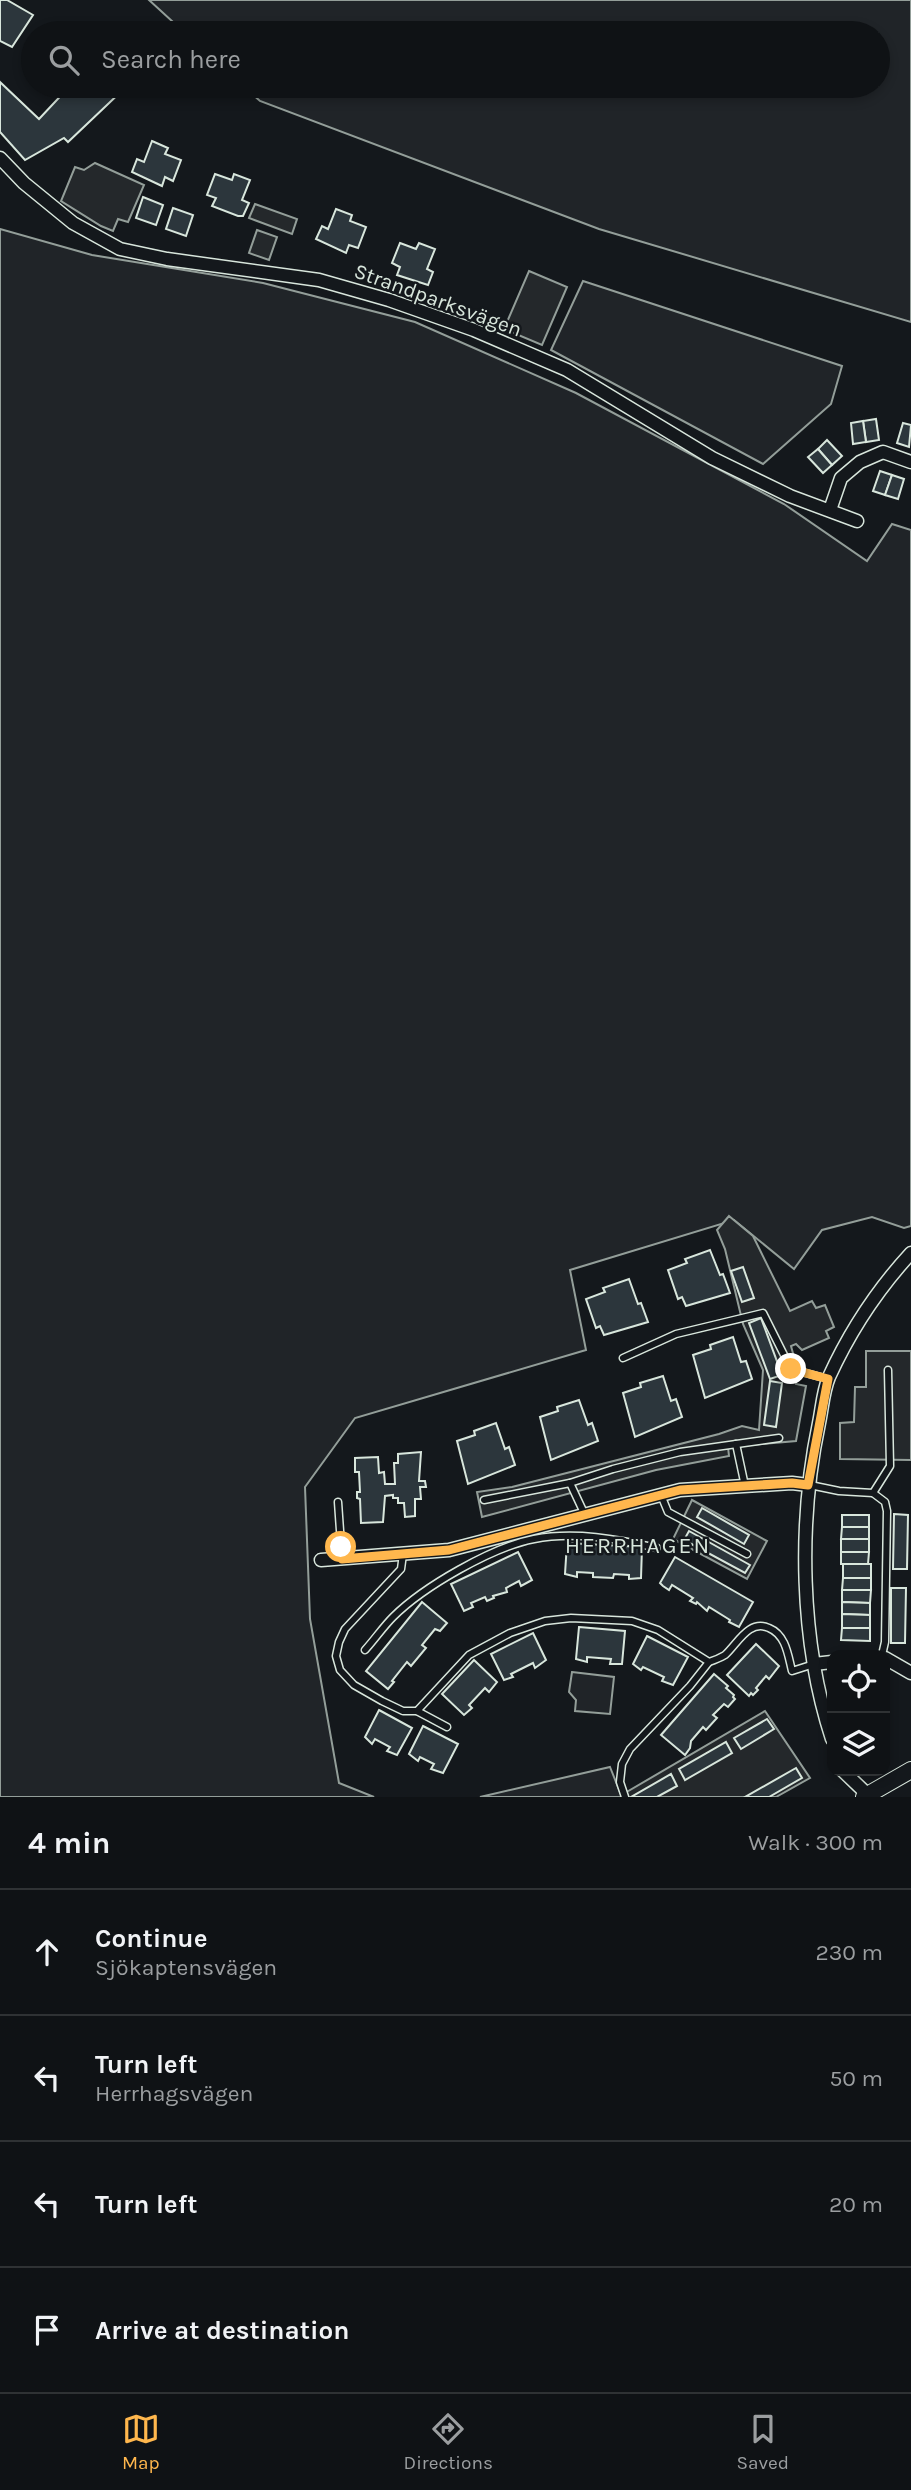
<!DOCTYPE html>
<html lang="en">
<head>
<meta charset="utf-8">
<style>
  :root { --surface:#0f1215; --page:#1d2022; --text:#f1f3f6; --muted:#9b9ea0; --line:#2f3234; --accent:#ffb74d }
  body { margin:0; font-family:Karla,sans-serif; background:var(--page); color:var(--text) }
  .controls { position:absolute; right:21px; bottom:21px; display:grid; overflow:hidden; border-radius:14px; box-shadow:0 4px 10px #0003 }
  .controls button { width:63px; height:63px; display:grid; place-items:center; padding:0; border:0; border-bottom:2px solid var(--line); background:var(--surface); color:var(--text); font:35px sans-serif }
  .stop { position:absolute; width:21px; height:21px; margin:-16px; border:5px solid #ffb74d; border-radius:50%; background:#fff }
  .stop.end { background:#ffb74d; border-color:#fff; box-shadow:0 2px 7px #0008 }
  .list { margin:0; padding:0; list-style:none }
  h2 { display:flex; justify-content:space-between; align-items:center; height:91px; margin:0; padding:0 28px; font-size:30px }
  h2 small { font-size:23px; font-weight:400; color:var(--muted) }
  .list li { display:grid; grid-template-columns:46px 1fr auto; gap:21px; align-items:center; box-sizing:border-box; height:126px; padding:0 28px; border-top:2px solid var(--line) }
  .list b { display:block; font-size:26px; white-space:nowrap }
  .list p { margin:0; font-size:23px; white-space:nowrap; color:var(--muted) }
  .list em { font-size:23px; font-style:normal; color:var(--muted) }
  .icon { flex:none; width:38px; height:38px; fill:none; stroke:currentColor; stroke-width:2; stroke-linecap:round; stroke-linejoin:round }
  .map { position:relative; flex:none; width:911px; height:1797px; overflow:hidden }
  .search { position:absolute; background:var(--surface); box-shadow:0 4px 10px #0003; left:21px; right:21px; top:21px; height:77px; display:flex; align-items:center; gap:18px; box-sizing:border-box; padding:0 24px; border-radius:38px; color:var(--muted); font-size:26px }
  .sheet { height:595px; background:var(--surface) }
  nav { display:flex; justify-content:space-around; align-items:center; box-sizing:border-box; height:98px; border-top:2px solid var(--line); background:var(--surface); font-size:19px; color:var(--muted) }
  nav a { display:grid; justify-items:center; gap:4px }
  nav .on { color:var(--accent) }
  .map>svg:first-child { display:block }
  .green { fill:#202428; stroke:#939e99; stroke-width:2 }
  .parking { fill:#24282b; stroke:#939e99; stroke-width:2 }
  .building { fill:#2c363c; stroke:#d8e6dc; stroke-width:2 }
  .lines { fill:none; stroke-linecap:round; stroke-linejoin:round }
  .service-casing { stroke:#d8e6dc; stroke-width:9 }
  .minor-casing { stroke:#d8e6dc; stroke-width:15 }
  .tertiary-casing { stroke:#d8e6dc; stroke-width:18 }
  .service { stroke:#14181c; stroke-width:6 }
  .minor { stroke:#14181c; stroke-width:12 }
  .tertiary { stroke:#14181c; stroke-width:16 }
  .route { stroke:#ffb74d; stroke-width:9 }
  .labels { text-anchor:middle; stroke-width:5; stroke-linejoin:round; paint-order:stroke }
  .street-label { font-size:21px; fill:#d8e6dc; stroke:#14181c }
  .neighbourhood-label { font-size:23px; letter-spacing:2px; fill:#d8e6dc; stroke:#14181c }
</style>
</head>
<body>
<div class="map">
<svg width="911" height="1797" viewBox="0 0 911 1797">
  <rect width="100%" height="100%" fill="#14181c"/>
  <!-- green -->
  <g class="green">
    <polygon points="149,0 911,0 911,322 599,229 260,101 243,86 878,86 878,33 185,33"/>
    <polygon points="0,229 92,255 263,283 415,322 576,393 784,504 867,561 892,524 911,530 911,1226 904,1228 872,1217 822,1230 794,1269 734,1220 570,1270 586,1350 355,1418 305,1487 310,1619 339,1783 374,1797 0,1797"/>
    <polygon points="583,281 842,366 831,404 763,464 551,350"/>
    <polygon points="572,1672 614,1677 610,1714 575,1711 576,1700 569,1692"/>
    <polygon points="610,1767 622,1797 480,1797"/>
  </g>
  <!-- parking -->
  <g class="parking">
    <polygon points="95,163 144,185 128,222 118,219 113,231 101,226 61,201 75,167 84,170"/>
    <polygon points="255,204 297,219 292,234 249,218"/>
    <polygon points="257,230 277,237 269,260 249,253"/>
    <polygon points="529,271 567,287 542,345 504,329"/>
    <polygon points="729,1216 753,1236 790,1311 812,1301 816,1308 825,1305 834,1327 826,1331 829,1338 802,1350 796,1344 791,1346 794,1357 799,1359 796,1384 806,1386 796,1441 728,1447 729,1456 656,1470 482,1517 477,1492 512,1487 719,1434 742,1426 759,1430 763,1370 743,1324 725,1249 717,1230"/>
    <polygon points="866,1351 911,1351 911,1460 840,1459 840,1423 854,1422 855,1387 866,1387"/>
    <polygon points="692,1500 767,1541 747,1579 673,1539"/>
    <polygon points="765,1711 810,1778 776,1797 628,1797 625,1793"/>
  </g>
  <!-- building -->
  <g class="building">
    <polygon points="0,0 7,0 33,15 12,47 0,41"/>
    <polygon points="0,82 39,119 69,87 67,86 127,86 68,142 64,138 25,160 0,132"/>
    <polygon points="152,141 168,148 165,154 181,160 173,181 165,177 162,186 132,172 137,159 144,162"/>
    <polygon points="215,174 232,180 234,174 250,180 242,200 249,203 243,216 238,216 212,206 216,198 207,195"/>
    <polygon points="143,197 163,205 156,225 136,218"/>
    <polygon points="173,208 193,215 186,236 166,229"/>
    <polygon points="336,209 352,215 350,221 366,227 358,248 349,245 346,253 316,239 322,226 328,229"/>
    <polygon points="400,243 416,249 419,243 435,249 427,269 433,272 428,285 397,275 400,267 392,263"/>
    <polygon points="876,419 879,440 866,442 863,421"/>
    <polygon points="863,421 866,442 853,444 851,423"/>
    <polygon points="903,423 911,425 909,447 897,443"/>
    <polygon points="827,440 842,456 832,465 818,449"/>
    <polygon points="818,449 832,465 823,473 808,457"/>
    <polygon points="880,471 892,475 885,495 873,491"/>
    <polygon points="892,475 904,479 898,499 885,495"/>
    <polygon points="710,1250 720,1275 723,1274 730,1293 686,1306 682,1297 678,1299 668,1270 687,1263 685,1259"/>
    <polygon points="743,1267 754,1298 742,1302 731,1271"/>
    <polygon points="629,1279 638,1304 641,1303 648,1322 604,1335 600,1326 596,1328 586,1299 605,1292 603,1288"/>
    <polygon points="761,1318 782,1375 770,1379 749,1323"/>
    <polygon points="733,1337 741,1362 746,1361 752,1379 705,1398 693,1355 711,1349 710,1345"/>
    <polygon points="663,1376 671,1401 676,1399 682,1417 635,1437 623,1393 641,1387 640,1383"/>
    <polygon points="770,1381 782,1383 776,1427 764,1425"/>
    <polygon points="579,1400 588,1425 592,1423 598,1441 551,1460 540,1417 558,1411 557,1407"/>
    <polygon points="496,1423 505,1449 509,1447 515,1465 468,1484 457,1441 475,1435 474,1431"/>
    <polygon points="421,1452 419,1481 425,1481 426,1487 420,1487 421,1499 415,1499 415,1516 405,1517 404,1503 398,1503 398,1498 393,1498 393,1495 385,1496 383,1522 361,1523 360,1499 357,1498 357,1492 360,1492 359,1472 355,1472 355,1458 378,1457 379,1473 384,1472 385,1484 395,1484 394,1463 398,1463 398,1454"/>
    <polygon points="702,1508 749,1535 744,1544 697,1517"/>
    <polygon points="894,1514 908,1515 907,1569 893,1569"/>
    <rect x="842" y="1515" width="27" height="12"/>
    <polygon points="842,1527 869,1527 869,1539 841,1539"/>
    <polygon points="689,1531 750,1565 745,1573 684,1540"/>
    <rect x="841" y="1539" width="28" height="13"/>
    <polygon points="567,1543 642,1547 641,1578 629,1579 629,1575 614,1574 613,1578 593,1577 593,1573 577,1572 577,1577 565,1574"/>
    <polygon points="518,1552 532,1580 521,1586 519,1581 506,1588 507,1592 493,1596 494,1598 487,1601 485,1597 471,1603 473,1607 464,1611 451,1584"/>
    <polygon points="841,1552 869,1552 868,1564 841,1564"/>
    <polygon points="675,1557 753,1602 739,1627 729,1622 730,1620 709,1607 707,1611 697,1602 696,1604 690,1601 693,1598 672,1585 669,1590 663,1586 660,1583"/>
    <rect x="843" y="1564" width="28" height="14"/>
    <polygon points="843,1578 871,1578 871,1590 842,1590"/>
    <polygon points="891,1588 906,1588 905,1643 891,1643"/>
    <polygon points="842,1590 871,1590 870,1603 842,1602"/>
    <polygon points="422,1602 447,1623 440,1631 435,1629 422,1645 426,1648 411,1666 407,1662 392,1681 394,1682 388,1689 366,1671"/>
    <polygon points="842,1602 870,1603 870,1615 842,1614"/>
    <polygon points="842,1614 870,1615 870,1628 842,1628"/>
    <polygon points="579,1627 625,1631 622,1664 610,1664 611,1659 587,1657 587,1662 576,1659"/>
    <polygon points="842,1628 870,1628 870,1641 841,1640"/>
    <polygon points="533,1633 546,1660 535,1668 533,1663 511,1674 513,1677 504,1680 491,1654"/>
    <polygon points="647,1636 688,1657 673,1685 662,1681 664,1677 643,1667 641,1670 633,1664"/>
    <polygon points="756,1644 779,1666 769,1679 766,1676 756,1688 758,1690 753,1695 751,1693 749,1696 727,1675"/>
    <polygon points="474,1660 497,1682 489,1692 485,1688 469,1705 472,1708 464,1715 442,1694"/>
    <polygon points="714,1674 728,1686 726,1688 734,1695 733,1697 735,1699 728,1707 724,1704 713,1715 717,1718 706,1730 703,1727 691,1741 690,1748 685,1755 661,1735"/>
    <polygon points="379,1710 412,1728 397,1755 387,1751 390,1747 375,1739 372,1744 365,1737"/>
    <polygon points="767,1719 774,1729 741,1749 734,1738"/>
    <polygon points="423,1726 458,1744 443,1773 431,1769 434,1764 420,1757 418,1761 409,1754"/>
    <polygon points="726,1742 732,1753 685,1780 679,1769"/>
    <polygon points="796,1768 802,1778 769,1797 745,1797"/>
    <polygon points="671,1774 677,1786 657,1797 631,1797"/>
  </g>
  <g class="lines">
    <!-- service casing -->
    <g class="service-casing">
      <g id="service">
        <polyline points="623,1358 676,1334 763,1313 791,1369 828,1379"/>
        <polyline points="736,1444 745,1486"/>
        <polyline points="570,1483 585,1515"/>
        <polyline points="810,1485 839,1491 873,1493 890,1466 888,1370"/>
        <polyline points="873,1493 885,1502 887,1511 885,1642 882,1655"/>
        <polyline points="661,1495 668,1512 747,1554"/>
        <polyline points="484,1500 570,1483 613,1469 680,1452 779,1438"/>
        <polyline points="338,1502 342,1559"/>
        <polyline points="403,1554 401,1569 345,1629 339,1642 336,1656 340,1670 354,1685 382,1701 403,1711 417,1711 447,1727"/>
        <path d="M365,1650C375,1639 383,1627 393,1617C423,1587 492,1547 534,1539C574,1531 618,1539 657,1548"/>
        <path d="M417,1711L469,1655L510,1633L545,1621L571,1618L632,1621L658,1630L709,1662C715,1660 720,1658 725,1655C738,1643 749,1619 769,1628C786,1635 788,1655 792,1671L814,1664"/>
        <polyline points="625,1797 620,1782 622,1764 630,1749 690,1686 709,1662"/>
      </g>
    </g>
    <!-- minor casing -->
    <g class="minor-casing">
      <g id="minor">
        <polyline points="0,158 24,183 73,223 120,249 167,259 319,280 389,300 474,330 567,370 712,458 790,496 857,521"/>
        <polyline points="830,510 841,478 860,462 883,452 911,462"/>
        <polyline points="321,1560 449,1550 680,1490 792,1483 808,1485"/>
        <polyline points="885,1658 911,1673"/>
        <polyline points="814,1664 832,1662"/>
        <path d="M832,1739C800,1641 798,1523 819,1423C822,1409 823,1391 829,1377C850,1331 877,1290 911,1253"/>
        <polyline points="843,1771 868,1795"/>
      </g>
    </g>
    <!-- tertiary casing -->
    <g class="tertiary-casing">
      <polyline id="tertiary" points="864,1797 911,1770"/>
    </g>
    <!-- service -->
    <use href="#service" class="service"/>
    <!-- minor -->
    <use href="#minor" class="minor"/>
    <!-- tertiary -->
    <use href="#tertiary" class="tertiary"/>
  </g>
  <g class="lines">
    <!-- route -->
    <polyline class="route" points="341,1547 342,1559 449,1550 680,1490 792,1483 808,1485 828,1379 791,1369"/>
  </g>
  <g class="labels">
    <!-- street labels -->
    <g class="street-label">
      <text transform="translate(438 300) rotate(20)" y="7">Strandparksvägen</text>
    </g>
    <!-- neighbourhood labels -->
    <g class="neighbourhood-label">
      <text x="638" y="1553">HERRHAGEN</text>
    </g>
  </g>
</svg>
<div class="controls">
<button><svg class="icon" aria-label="locate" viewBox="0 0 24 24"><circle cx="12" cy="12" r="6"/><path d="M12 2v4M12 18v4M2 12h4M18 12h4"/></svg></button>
<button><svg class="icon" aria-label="layers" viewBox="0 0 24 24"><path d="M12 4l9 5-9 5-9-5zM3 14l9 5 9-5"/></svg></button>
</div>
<div class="stop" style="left:341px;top:1547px"></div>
<div class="stop end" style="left:791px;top:1369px"></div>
<div class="search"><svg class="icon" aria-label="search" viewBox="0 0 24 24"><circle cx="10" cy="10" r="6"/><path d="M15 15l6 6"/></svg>Search here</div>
</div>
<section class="sheet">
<h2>4 min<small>Walk · 300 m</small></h2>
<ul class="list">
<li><svg class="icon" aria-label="ahead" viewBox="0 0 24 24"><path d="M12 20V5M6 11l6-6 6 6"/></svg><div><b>Continue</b><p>Sjökaptensvägen</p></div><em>230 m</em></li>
<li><svg class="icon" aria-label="left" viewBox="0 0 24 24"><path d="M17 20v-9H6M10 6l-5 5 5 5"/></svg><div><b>Turn left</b><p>Herrhagsvägen</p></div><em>50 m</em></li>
<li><svg class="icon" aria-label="left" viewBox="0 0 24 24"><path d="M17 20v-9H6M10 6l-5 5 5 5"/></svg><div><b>Turn left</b></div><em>20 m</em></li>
<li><svg class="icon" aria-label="arrive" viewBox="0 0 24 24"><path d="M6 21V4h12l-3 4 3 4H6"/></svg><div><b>Arrive at destination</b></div></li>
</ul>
</section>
<nav>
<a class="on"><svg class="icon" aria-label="map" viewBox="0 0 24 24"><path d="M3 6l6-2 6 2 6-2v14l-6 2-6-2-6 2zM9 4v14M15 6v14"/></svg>Map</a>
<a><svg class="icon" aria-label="directions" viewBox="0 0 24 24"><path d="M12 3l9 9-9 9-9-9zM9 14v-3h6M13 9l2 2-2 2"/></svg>Directions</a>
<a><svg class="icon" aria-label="saved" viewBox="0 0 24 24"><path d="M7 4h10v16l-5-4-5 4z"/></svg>Saved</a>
</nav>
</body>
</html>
